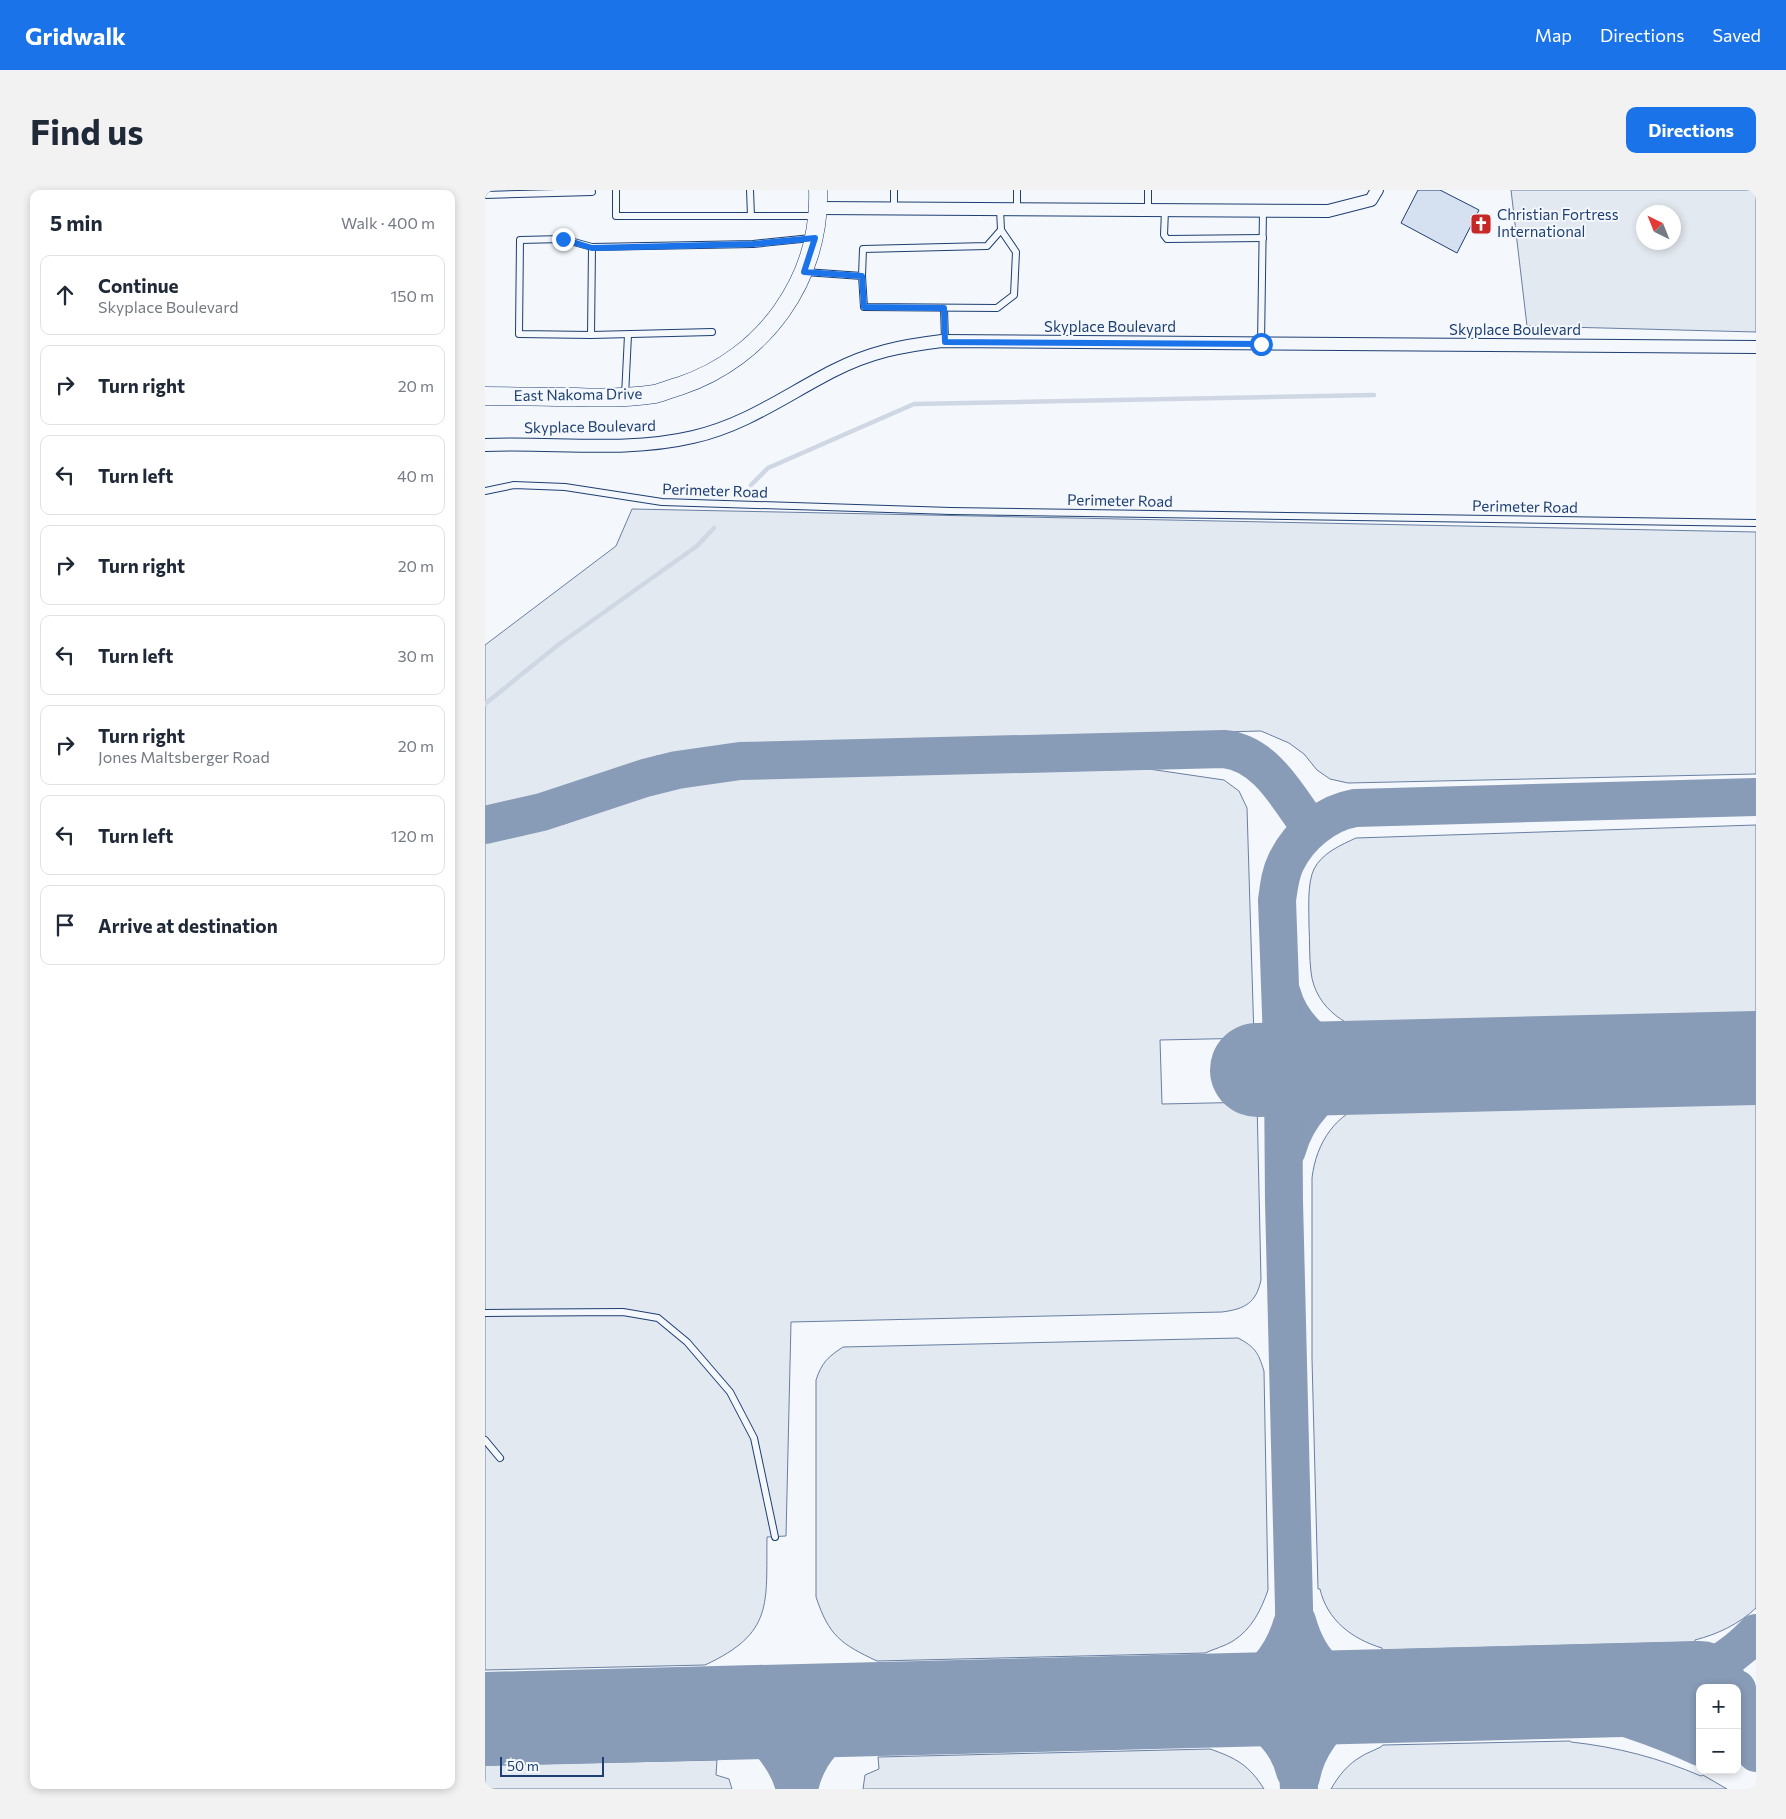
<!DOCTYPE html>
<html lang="en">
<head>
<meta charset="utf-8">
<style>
  :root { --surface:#fff; --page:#f2f2f3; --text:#1f2937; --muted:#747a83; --line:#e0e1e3; --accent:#1a73e8 }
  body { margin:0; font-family:Commissioner,sans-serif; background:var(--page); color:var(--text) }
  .controls { position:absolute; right:15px; bottom:15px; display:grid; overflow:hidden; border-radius:10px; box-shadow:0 2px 8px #0003 }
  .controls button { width:45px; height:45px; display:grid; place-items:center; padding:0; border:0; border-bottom:1px solid var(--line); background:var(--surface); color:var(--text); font:25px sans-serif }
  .compass { position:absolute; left:1151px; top:15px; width:45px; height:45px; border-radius:50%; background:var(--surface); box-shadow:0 2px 8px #0003; rotate:317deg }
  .scale { position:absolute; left:15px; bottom:12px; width:104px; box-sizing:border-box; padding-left:5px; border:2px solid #1d3f73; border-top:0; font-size:14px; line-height:18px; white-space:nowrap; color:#1d3f73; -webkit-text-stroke:4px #f4f7fb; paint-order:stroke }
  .stop { position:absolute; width:15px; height:15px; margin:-11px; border:4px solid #1a73e8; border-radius:50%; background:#fff }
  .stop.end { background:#1a73e8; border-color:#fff; box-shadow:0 1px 5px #0008 }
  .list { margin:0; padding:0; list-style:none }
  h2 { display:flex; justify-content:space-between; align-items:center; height:65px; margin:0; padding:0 20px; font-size:21px }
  h2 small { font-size:16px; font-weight:400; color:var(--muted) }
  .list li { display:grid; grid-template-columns:32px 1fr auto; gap:15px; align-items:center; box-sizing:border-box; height:80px; margin:0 10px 10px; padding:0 10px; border:1px solid var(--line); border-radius:10px }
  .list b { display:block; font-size:19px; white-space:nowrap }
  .list p { margin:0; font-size:16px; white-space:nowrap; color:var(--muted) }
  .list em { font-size:16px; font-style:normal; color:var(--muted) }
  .icon { flex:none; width:28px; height:28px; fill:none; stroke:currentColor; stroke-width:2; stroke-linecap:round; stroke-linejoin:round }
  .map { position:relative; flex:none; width:1271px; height:1599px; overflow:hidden; border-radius:10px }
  header { display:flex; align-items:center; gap:30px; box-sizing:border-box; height:70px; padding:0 25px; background:var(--accent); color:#fff }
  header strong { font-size:24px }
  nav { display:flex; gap:28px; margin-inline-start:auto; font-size:18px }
  .intro { display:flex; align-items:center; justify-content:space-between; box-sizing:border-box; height:120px; padding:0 30px }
  h1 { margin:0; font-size:35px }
  .button { padding:12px 22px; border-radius:10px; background:var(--accent); color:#fff; font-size:18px; font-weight:700 }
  main { display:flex; gap:30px; padding:0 30px }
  aside { flex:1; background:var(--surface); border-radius:10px; box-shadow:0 2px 8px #0003 }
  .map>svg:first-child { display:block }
  .green { fill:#e3e9f0; stroke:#687fa3; fill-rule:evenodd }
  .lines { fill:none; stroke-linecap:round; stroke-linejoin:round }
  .stream { stroke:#cfd7e4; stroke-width:4.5 }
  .taxiway { stroke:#889bb7; stroke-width:38 }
  .runway { stroke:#889bb7; stroke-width:94 }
  .building { fill:#d5e0f0; stroke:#1d3f73 }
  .lane-casing { stroke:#1d3f73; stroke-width:8 }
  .street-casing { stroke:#1d3f73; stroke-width:14 }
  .secondary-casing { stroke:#1d3f73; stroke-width:19 }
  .lane { stroke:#f4f7fb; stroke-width:6 }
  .street { stroke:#f4f7fb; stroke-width:12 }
  .secondary { stroke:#f4f7fb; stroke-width:18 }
  .route { stroke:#1a73e8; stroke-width:6 }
  .labels { text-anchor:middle; stroke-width:4; stroke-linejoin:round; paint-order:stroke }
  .poi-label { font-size:15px; fill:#1d3f73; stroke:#f4f7fb; text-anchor:start }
  .street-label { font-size:15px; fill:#1d3f73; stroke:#f4f7fb }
</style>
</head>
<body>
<header>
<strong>Gridwalk</strong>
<nav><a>Map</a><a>Directions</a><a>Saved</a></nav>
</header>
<div class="intro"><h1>Find us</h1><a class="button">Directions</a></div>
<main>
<aside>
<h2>5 min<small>Walk · 400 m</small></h2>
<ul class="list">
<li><svg class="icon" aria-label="ahead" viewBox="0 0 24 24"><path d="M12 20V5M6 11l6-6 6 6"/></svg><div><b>Continue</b><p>Skyplace Boulevard</p></div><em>150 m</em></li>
<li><svg class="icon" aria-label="right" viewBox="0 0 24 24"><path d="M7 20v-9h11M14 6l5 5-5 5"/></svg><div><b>Turn right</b></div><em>20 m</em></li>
<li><svg class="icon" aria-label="left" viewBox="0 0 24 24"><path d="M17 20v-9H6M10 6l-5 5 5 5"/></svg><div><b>Turn left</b></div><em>40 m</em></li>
<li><svg class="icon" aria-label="right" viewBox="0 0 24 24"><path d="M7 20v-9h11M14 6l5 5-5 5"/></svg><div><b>Turn right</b></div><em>20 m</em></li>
<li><svg class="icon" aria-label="left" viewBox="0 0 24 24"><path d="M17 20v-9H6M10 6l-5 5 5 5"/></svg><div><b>Turn left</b></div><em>30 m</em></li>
<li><svg class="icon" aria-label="right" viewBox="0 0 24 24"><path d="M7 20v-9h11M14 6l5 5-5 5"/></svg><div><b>Turn right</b><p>Jones Maltsberger Road</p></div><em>20 m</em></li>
<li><svg class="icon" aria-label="left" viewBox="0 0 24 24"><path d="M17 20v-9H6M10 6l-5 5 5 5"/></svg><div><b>Turn left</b></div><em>120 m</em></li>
<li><svg class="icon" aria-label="arrive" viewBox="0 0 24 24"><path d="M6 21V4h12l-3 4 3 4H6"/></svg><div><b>Arrive at destination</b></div></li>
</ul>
</aside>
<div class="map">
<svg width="1271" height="1599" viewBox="0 0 1271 1599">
  <rect width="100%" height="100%" fill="#f4f7fb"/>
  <!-- green -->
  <g class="green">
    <path d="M1026,0H1271V142L1042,136ZM1158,22H1188V52H1158Z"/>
    <polygon points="147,319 1271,342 1271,584 863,593 845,589 832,580 819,564 804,553 776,541 258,554 172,566 87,598 16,618 0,620 0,455 131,356"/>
    <path d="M664,579L739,590L754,601L762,618L769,848L675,850L677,914L772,912L776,1090C771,1113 760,1119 737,1122L306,1132L301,1346L282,1347C281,1414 289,1443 220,1475L0,1480V651L79,634L186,597L247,588Z"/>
    <path d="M1271,635V837L898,846V844C865,841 830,819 826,782C824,767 825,751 824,736C824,721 822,693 829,679C837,663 856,655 871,648Z"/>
    <path d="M1271,900V1418C1254,1434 1233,1444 1210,1450V1452L897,1460V1458C867,1449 842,1430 835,1399H833L827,1169V988C831,953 851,922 886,913C895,911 905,910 914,909Z"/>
    <path d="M753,1148C770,1157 773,1162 779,1181L783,1400C776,1420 767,1439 748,1451C740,1456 729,1459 720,1463L392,1471C356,1454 344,1446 331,1407V1190C337,1172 343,1167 358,1157Z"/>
    <path d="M1085,1551L1086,1552C1132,1557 1174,1568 1216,1586L1218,1585L1242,1599H846C854,1585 863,1574 877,1566C883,1562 894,1559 898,1555Z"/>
    <path d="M725,1559C751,1568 764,1575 779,1599H378L380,1585L394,1579L393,1567Z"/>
    <polygon points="232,1570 231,1585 244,1589 247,1599 0,1599 0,1575"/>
  </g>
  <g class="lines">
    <!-- stream -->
    <g class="stream">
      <polyline points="266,295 283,278 429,214 889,205"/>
      <polyline points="0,514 73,455 212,356 229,338"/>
    </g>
    <!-- taxiway -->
    <g class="taxiway">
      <path d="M0,635L57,622L160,588L192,580L255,571L739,559C781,563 804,609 826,639"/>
      <path d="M797,804C807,841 838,860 870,877C839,900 812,922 802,960"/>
      <path d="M812,1431C826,1482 854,1497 903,1506"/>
      <polyline points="1252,1499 1260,1536 1271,1563"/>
      <path d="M1120,1501C1184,1492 1223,1493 1271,1443"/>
      <path d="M1003,1504C1027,1507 1052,1508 1076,1512C1120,1519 1174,1538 1215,1557"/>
      <path d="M717,1511C725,1508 732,1507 740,1505C774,1497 798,1466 807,1434"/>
      <path d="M717,1511C727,1513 738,1514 748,1517C777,1525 803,1552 810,1581"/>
      <path d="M216,1523C227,1525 240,1525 251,1529C279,1539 303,1570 310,1599"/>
      <path d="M816,1587C821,1559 842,1528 868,1516C879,1511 891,1509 903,1506"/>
      <path d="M314,1599C321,1564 346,1535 380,1525C389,1522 398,1521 407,1518"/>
      <path d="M814,1599L809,1509V1417L799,1011L798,880L792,710C794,697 795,684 801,672C814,645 841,623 870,618L1271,607"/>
    </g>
    <!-- runway -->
    <g class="runway">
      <polyline points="772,880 1271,868"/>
      <polyline points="0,1529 1215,1498"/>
    </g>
  </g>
  <!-- building -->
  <polygon class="building" points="933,0 955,0 994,20 972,63 916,33"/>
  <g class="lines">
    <!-- lane casing -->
    <g class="lane-casing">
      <g id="lane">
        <polyline points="131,0 131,26 332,26"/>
        <polyline points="265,0 266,26"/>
        <polyline points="409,0 409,18"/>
        <polyline points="0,5 107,2"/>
        <polyline points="532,19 532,0"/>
        <polyline points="663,20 663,0"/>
        <polyline points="680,20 679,45 682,49 778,48"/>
        <polyline points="320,82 377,86 379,117 512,118 529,105 531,62 516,40 515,19"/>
        <polyline points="377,86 378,59 502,56 516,40"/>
        <polyline points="459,118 460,151"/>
        <polyline points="227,142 106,145 107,57 268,54 326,48"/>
        <polyline points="106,145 34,144 35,50 78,49 107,57"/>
        <polyline points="776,154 778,21"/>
        <polyline points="140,206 143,145"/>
        <polyline points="0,301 29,295 80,297 177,312 466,321 1271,333"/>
        <polyline points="0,1123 138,1122 173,1128 202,1152 245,1202 269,1248 290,1347"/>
        <polyline points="0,1250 15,1268"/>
      </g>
    </g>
    <!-- street casing -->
    <g class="street-casing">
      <g id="street">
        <polyline points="334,18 843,21 886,10 892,0"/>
        <path d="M0,255C69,252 140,263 208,247C261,235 301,205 348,181C385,162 416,156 457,151L1271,157"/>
      </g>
    </g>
    <!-- secondary casing -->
    <g class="secondary-casing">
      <path id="secondary" d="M0,206C30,206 61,207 91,207C117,208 144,208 170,204C178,202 187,198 195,196C279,168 336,89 333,0"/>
    </g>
    <!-- lane -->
    <use href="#lane" class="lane"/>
    <!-- street -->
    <use href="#street" class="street"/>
    <!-- secondary -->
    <use href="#secondary" class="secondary"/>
  </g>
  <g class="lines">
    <!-- route -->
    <polyline class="route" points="78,49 107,58 268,54 330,48 319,82 377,86 379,117 459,118 460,152 776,154"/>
  </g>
  <!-- icons -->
  <defs>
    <g id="church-square" transform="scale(1.125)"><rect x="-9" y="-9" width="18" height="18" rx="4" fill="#c62828" stroke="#f4f7fb"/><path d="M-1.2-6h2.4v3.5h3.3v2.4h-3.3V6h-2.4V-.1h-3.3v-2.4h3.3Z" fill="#fff"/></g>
  </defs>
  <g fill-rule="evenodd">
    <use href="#church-square" x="996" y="34"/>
  </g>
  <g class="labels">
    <!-- poi labels -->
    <g class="poi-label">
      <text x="1012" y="30">Christian Fortress<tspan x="1012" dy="17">International</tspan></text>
    </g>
    <!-- street labels -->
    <g class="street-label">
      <text x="625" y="142">Skyplace Boulevard</text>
      <text x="1030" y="145">Skyplace Boulevard</text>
      <text transform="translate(93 205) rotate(-1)" y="5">East Nakoma Drive</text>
      <text transform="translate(105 237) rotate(-1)" y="5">Skyplace Boulevard</text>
      <text transform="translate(230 301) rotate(2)" y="5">Perimeter Road</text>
      <text transform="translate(635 311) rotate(1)" y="5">Perimeter Road</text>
      <text transform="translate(1040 317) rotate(1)" y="5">Perimeter Road</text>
    </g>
  </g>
</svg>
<div class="controls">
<button>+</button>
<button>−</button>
</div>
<svg class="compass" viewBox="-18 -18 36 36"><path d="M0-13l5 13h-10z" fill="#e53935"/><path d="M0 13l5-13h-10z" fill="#747a83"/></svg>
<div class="scale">50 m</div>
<div class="stop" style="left:776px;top:154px"></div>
<div class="stop end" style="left:78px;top:49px"></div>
</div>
</main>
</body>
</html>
